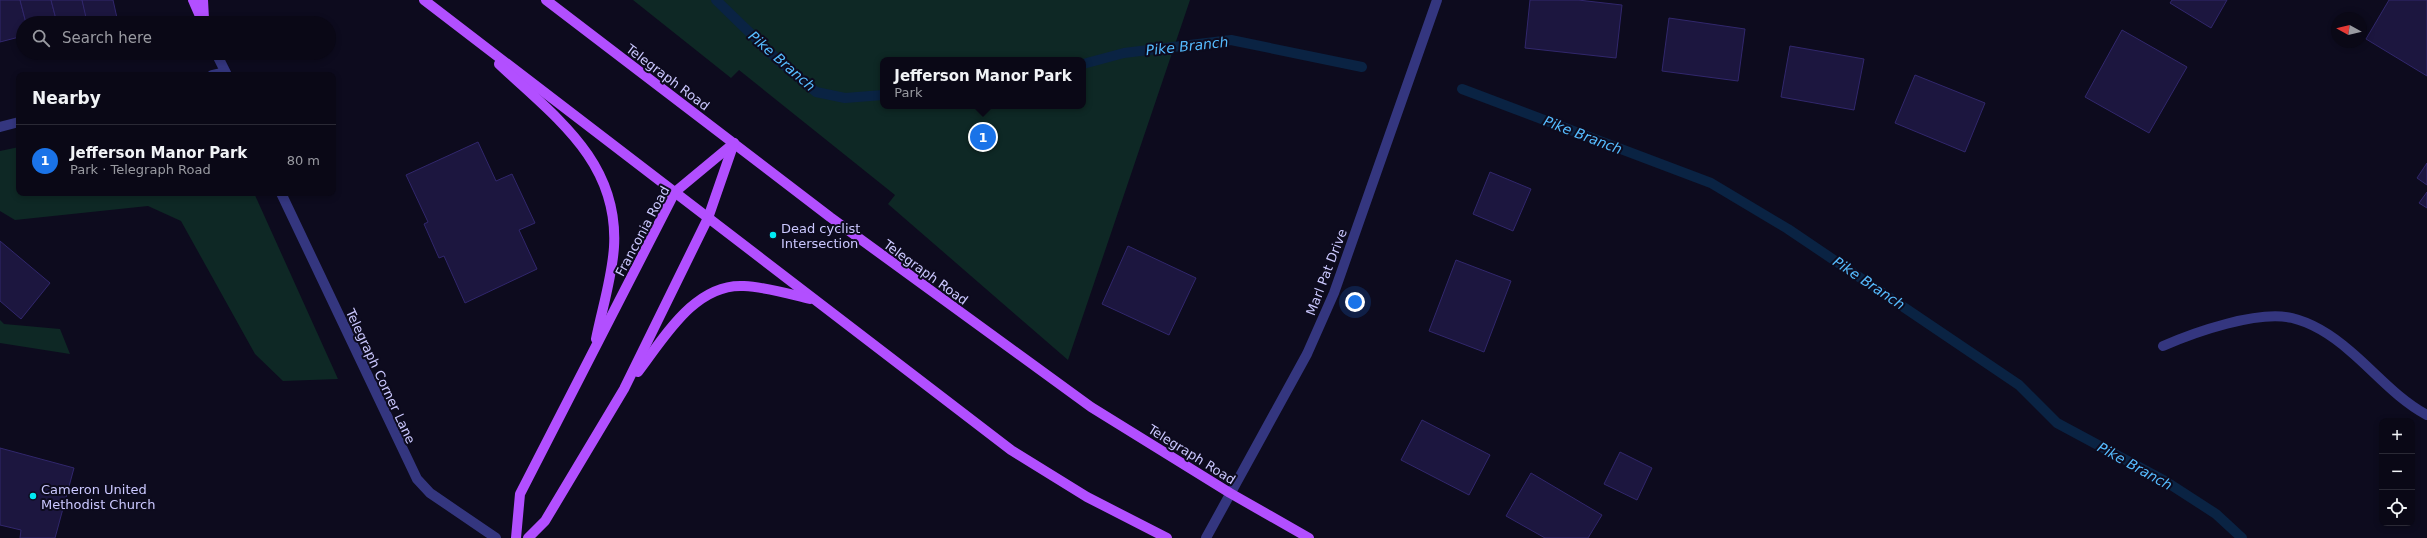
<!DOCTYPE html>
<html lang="en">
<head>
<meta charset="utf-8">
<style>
  :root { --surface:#0a0816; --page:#181623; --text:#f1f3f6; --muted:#999aa1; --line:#2a2935; --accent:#1a73e8 }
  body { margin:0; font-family:"DejaVu Sans",sans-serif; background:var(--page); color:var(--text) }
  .controls { position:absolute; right:12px; bottom:12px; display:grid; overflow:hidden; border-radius:8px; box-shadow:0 2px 6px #0003 }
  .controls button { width:36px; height:36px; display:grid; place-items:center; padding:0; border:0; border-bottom:1px solid var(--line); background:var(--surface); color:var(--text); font:20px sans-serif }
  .compass { position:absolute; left:2331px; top:12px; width:36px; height:36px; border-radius:50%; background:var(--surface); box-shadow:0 2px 6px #0003; rotate:278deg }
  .you { position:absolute; left:1355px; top:302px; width:14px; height:14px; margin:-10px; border:3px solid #fff; border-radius:50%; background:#1a73e8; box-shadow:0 0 0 6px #1a73e833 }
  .badge { display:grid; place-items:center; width:26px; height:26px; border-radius:50%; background:var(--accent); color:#fff; font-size:13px; font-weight:700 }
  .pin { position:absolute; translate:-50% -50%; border:2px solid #fff; box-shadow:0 1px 4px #0006 }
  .popup { position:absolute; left:880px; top:57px; width:206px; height:52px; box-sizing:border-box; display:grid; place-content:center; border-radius:8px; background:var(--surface); filter:drop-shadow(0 1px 3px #0005); font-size:13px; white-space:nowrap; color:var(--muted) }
  .popup b { font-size:15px; color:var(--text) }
  .popup::after { content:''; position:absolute; left:50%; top:100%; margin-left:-8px; border:8px solid transparent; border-top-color:var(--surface) }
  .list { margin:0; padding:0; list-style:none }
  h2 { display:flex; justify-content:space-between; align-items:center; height:52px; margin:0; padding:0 16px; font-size:17px }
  h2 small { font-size:13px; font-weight:400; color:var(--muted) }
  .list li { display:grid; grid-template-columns:26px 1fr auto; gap:12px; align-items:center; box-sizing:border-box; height:72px; padding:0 16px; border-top:1px solid var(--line) }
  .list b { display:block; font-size:15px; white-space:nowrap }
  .list p { margin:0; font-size:13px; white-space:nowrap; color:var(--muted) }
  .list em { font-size:13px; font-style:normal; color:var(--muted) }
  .icon { flex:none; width:22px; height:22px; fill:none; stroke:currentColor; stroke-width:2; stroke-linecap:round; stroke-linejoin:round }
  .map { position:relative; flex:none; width:2427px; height:538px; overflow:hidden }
  .search { position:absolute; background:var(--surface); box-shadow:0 2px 6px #0003; left:16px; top:16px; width:320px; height:44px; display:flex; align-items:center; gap:10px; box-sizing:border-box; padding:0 14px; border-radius:22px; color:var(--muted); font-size:15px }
  .panel { position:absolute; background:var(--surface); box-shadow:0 2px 6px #0003; left:16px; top:72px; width:320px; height:124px; border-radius:8px }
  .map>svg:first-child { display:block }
  .green { fill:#0e2825; fill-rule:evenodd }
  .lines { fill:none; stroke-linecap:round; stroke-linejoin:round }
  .stream { stroke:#0a2343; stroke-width:10 }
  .building { fill:#1c163f; stroke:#31276c }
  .minor { stroke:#34367f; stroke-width:10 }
  .major { stroke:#b24fff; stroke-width:10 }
  .poi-dot { fill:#00eaf3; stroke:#0d0b1e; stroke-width:1.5 }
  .labels { text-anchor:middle; stroke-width:4; stroke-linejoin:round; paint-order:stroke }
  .street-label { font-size:13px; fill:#cbc8ff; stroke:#0d0b1e }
  .poi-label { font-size:13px; fill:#cbc8ff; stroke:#0d0b1e; text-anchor:start }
  .water-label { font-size:14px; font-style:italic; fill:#56bcff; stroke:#0d0b1e }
</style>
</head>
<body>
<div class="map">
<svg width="2427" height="538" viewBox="0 0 2427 538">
  <rect width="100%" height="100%" fill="#0d0b1e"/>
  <!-- green -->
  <g class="green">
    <path d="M633,0H1190L1068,360L888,204L895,195L739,70L731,78ZM883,60H1083V106H883Z"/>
    <polygon points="19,147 19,193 254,193 338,379 283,381 255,354 181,221 148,206 15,220 0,211 0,151"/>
    <polygon points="0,320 4,324 60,329 70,354 0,343"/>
  </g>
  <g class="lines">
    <!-- stream -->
    <g class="stream">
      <polyline points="716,0 779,61 816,92 845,98 883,95"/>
      <polyline points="1083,64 1124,53 1231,40 1362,67"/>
      <polyline points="1462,89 1711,183 1788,229 2019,385 2057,423 2165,481 2216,514 2242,538"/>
    </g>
  </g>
  <!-- building -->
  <g class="building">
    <polygon points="0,0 20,0 26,23 23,23 23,36 0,42"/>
    <polygon points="20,0 51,0 57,23 26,23"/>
    <polygon points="51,0 82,0 88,22 57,23"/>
    <polygon points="82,0 113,0 117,18 97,23 96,20 87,22"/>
    <polygon points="1530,0 1578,0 1622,5 1616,58 1525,48"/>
    <polygon points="2172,0 2227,0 2211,28 2170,3"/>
    <polygon points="2389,0 2427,0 2427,76 2366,39"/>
    <polygon points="1669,18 1745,29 1738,81 1662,71"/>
    <polygon points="2122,30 2187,67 2149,133 2085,97"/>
    <polygon points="1790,46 1864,59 1854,110 1781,97"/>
    <polygon points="1915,75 1985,103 1965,152 1895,123"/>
    <polygon points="478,142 496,181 512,174 535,223 519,230 537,269 465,303 444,256 439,258 424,224 428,222 406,175"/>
    <polygon points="2427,163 2427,185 2417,178"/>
    <polygon points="1490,172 1531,189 1513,231 1473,214"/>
    <polygon points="2427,192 2427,208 2419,203"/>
    <polygon points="0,241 50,283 21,319 0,301"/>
    <polygon points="1128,246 1196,278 1169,335 1102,304"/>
    <polygon points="1456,260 1511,281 1484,352 1429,331"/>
    <polygon points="1422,420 1490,455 1469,495 1401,460"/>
    <polygon points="0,448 74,468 55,538 20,538 21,530 0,525"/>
    <polygon points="1620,452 1652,468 1637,500 1604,484"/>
    <polygon points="1531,473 1602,515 1588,538 1545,538 1506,516"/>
  </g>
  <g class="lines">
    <!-- minor -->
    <g class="minor">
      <polyline points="216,53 227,75"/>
      <polyline points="212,75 225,72"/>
      <polyline points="0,127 19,122"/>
      <polyline points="281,193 417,479 430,493 496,538"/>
      <path d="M2163,346C2195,332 2258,310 2292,318C2313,323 2334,337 2350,351C2375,372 2397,399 2427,415"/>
      <polyline points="1206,538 1307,354 1334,293 1437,0"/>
    </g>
    <!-- major -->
    <g class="major">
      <polyline points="193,0 203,23"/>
      <polyline points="203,0 204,19"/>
      <polyline points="424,0 1011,450 1087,497 1167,538"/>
      <polyline points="546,0 830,217 1091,407 1230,493 1309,538"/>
      <path d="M499,64C555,117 619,161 614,247C612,278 602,309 596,339"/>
      <path d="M638,372C664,338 695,283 744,286C766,287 789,294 810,299"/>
      <polyline points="516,538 520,494 675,192 734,143"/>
      <polyline points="528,538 545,521 624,389 708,218 734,143"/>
    </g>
  </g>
  <!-- markers -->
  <g class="poi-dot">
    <circle cx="773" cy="235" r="4"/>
    <circle cx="33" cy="496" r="4"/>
  </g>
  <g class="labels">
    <!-- street labels -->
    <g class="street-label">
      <text transform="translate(668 77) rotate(37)" y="5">Telegraph Road</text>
      <text transform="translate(642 231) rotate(-62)" y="5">Franconia Road</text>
      <text transform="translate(926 272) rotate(36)" y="5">Telegraph Road</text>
      <text transform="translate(1326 272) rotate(-69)" y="5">Marl Pat Drive</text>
      <text transform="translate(381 376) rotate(65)" y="5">Telegraph Corner Lane</text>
      <text transform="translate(1192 454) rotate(32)" y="5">Telegraph Road</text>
    </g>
    <!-- poi labels -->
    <g class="poi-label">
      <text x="781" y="233">Dead cyclist<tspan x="781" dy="15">Intersection</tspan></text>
      <text x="41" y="494">Cameron United<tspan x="41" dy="15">Methodist Church</tspan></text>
    </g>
    <!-- water labels -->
    <g class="water-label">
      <text transform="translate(1187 46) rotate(-6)" y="5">Pike Branch</text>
      <text transform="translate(782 61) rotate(41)" y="5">Pike Branch</text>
      <text transform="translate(1583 135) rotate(21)" y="5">Pike Branch</text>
      <text transform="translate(1869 283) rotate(34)" y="5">Pike Branch</text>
      <text transform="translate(2135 466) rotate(29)" y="5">Pike Branch</text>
    </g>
  </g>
</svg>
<div class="controls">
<button>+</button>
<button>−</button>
<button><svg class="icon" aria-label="locate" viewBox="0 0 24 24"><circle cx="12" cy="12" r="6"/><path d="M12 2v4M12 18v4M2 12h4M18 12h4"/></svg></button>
</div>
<svg class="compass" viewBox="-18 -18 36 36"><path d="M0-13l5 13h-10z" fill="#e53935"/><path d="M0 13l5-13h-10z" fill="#999aa1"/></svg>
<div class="you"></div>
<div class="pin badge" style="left:983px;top:137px">1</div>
<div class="popup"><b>Jefferson Manor Park</b>Park</div>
<div class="search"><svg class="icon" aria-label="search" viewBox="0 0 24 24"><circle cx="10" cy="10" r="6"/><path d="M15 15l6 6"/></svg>Search here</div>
<section class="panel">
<h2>Nearby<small></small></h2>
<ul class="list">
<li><span class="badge">1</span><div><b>Jefferson Manor Park</b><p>Park · Telegraph Road</p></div><em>80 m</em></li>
</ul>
</section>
</div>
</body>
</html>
